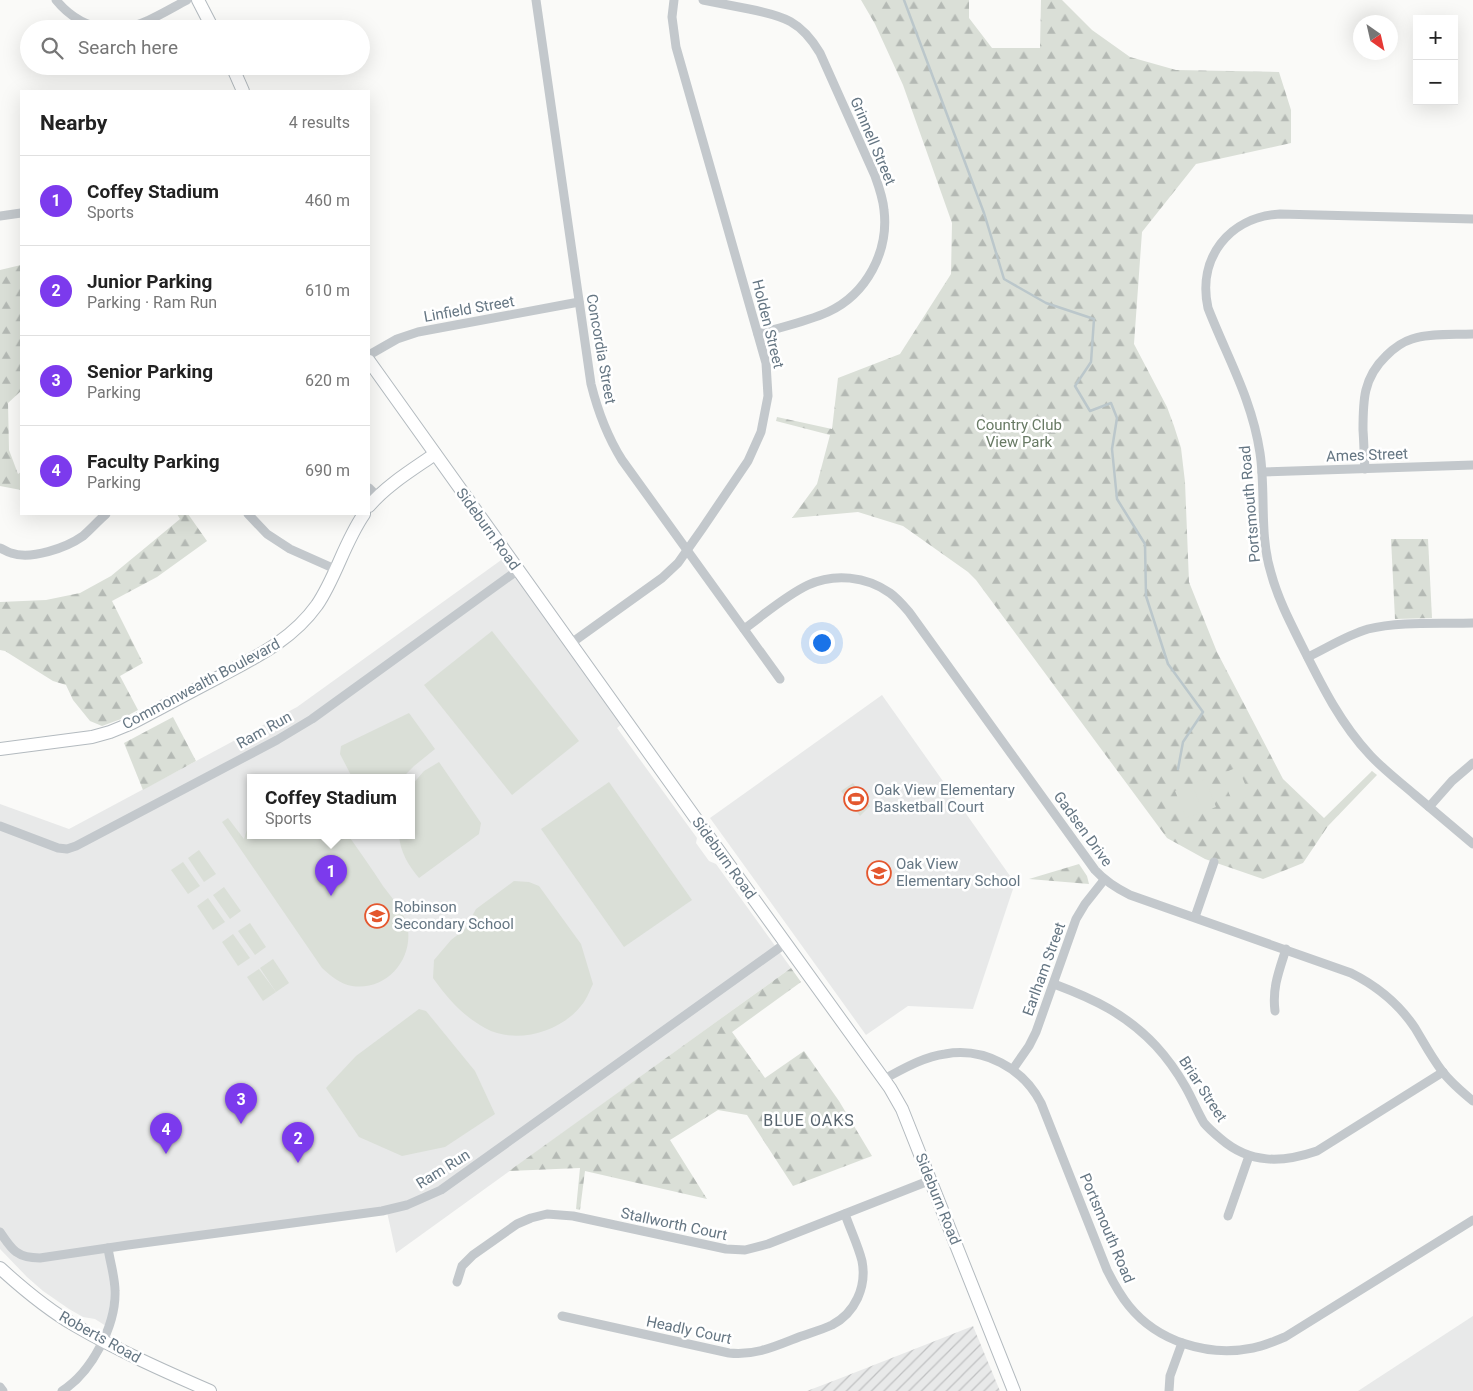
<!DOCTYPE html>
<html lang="en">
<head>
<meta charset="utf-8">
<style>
  :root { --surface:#fff; --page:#f2f2f2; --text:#222; --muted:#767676; --line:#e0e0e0; --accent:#7c3aed }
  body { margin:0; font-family:Roboto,sans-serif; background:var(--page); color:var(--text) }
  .controls { position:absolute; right:15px; top:15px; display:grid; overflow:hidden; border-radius:0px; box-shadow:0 5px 20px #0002 }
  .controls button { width:45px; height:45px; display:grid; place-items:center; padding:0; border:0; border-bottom:1px solid var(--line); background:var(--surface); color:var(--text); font:25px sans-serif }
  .compass { position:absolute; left:1353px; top:15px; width:45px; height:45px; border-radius:50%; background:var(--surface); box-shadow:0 5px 20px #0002; rotate:146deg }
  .you { position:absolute; left:821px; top:642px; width:18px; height:18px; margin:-12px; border:4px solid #fff; border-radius:50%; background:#1a73e8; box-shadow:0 0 0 8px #1a73e833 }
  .badge { display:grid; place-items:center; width:32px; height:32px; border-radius:50%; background:var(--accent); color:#fff; font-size:16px; font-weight:700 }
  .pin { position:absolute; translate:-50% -41px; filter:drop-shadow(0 1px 2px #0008) }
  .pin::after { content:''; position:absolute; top:26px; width:18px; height:15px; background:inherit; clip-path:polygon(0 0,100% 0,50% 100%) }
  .popup { position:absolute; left:247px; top:774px; width:168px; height:65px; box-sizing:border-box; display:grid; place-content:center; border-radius:0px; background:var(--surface); filter:drop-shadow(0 1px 4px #0005); font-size:16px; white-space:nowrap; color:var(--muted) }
  .popup b { font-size:19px; color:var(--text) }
  .popup::after { content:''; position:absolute; left:50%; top:100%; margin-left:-10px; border:10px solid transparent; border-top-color:var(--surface) }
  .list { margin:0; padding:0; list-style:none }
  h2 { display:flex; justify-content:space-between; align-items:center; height:65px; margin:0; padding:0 20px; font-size:21px }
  h2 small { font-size:16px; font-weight:400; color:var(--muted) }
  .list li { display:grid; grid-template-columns:32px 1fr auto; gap:15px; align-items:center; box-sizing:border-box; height:90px; padding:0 20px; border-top:1px solid var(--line) }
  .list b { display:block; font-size:19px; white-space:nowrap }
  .list p { margin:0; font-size:16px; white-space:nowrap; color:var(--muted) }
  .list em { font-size:16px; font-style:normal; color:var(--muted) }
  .icon { flex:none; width:28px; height:28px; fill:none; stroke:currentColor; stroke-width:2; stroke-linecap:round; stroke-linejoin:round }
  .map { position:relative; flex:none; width:1473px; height:1391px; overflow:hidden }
  .search { position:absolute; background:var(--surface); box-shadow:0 5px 20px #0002; left:20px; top:20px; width:350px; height:55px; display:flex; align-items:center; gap:12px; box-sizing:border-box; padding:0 18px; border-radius:28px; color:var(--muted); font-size:19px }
  .panel { position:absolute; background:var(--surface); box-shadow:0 5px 20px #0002; left:20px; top:90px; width:350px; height:425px; border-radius:0px }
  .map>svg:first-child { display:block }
  .built { fill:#e8e9e9; fill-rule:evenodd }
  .industrial { fill:url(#industrial-furrows) }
  .forest { fill:url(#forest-firs) }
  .garden { fill:#dadfd7 }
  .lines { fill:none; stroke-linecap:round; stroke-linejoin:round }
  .stream { stroke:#bbc7cb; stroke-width:2.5 }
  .secondary-casing { stroke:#b3babf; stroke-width:14 }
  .street { stroke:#c3c8cc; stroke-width:9 }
  .secondary { stroke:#fff; stroke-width:12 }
  .labels { text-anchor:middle; stroke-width:5; stroke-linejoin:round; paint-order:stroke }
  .street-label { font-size:15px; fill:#657683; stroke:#fff }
  .park-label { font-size:15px; fill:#687a64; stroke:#fff }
  .poi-label { font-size:15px; fill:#657683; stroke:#fff; text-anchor:start }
  .neighbourhood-label { font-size:16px; letter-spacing:1px; fill:#57646e; stroke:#fff }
</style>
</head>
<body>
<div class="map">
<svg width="1473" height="1391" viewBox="0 0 1473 1391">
  <defs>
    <pattern id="industrial-furrows" width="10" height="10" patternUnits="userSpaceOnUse" patternTransform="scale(1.25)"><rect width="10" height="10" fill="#e8e9e9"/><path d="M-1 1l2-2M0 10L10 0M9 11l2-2" fill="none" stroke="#c0c1c2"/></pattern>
    <pattern id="forest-firs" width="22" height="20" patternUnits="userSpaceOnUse" patternTransform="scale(1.25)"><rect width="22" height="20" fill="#dadfd7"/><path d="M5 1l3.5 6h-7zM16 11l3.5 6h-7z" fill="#b4b9b4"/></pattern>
  </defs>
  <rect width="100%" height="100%" fill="#fafaf8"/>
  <!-- built -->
  <g class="built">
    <path d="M504,558L623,723L617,728L697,838L696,843L709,861L716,864L791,968L396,1253L387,1212L112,1249L109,1328L95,1319L83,1317L69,1309L43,1291L27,1277L0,1249V804L69,829L297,707ZM251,777H411V835H251Z"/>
    <polygon points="882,695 1015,883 973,1009 908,1006 866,1035 710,818"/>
    <polygon points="1473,1316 1473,1391 1358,1391"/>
  </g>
  <!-- industrial -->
  <polygon class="industrial" points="973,1326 1000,1391 807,1391 846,1376"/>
  <!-- forest -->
  <g class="forest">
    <polygon points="861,0 969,0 969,18 992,48 1040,48 1041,0 1062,0 1092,30 1130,57 1176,70 1279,72 1291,110 1291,143 1196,164 1142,232 1134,344 1167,407 1174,426 1181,448 1185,482 1189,582 1217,652 1283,779 1324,818 1372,771 1377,775 1328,826 1303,863 1263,879 1205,859 1167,838 976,580 968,572 903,526 858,512 792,518 817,484 830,435 776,421 777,417 832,429 838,378 900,354 951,274 952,223 903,85 875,24"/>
    <polygon points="21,265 21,391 8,403 9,450 18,474 21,472 21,477 20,478 21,490 0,486 0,270"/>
    <polygon points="177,514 188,514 207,541 157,577 112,601 143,663 120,676 138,710 121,719 102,726 90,721 73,700 66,685 53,681 5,651 0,650 0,602 46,600 80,593 111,576 180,519"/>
    <polygon points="1391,539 1428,539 1432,618 1395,619"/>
    <polygon points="173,717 196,761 143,790 124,743"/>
    <polygon points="1079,864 1087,876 1089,884 1029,879"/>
    <polygon points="791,968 801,982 732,1032 765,1078 804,1051 839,1101 872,1156 793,1186 747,1115 718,1110 670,1140 707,1199 585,1171 580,1210 576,1209 580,1168 509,1171"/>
  </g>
  <!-- garden -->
  <g class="garden">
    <polygon points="492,631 579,741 512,795 424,685"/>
    <polygon points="409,713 435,749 414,766 403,777 352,777 340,754 341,746"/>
    <path d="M439,762L481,823L479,834L419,878C408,865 400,851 399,835H411V786L424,771Z"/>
    <polygon points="1238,767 1250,796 1233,803 1221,774"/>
    <polygon points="1205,779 1216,807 1203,812 1192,784"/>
    <polygon points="609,782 692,900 624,947 541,829"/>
    <polygon points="853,783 870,806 860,816 841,791"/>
    <polygon points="1189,785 1199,813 1186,818 1175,791"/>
    <path d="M251,817V835H348C360,852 372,869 383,886C393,899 405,913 408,929C412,962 385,991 352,986C340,984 331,976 322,968L222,822L228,818L244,839Z"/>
    <polygon points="199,850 216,874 204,882 188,858"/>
    <polygon points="183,862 200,886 188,894 171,870"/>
    <path d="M514,881L529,882L539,886L581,944L593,984C590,990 588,996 584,1002C564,1031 517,1046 485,1028C463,1016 447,998 433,978L434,960L451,940L465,929L476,909Z"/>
    <polygon points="224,887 241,911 230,919 213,895"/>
    <polygon points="208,898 225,922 213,930 197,906"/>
    <polygon points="250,923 266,947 255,955 238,931"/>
    <polygon points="233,934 250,958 238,966 222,942"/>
    <polygon points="273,959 289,983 276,992 260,968"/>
    <polygon points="259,969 276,992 263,1001 247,977"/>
    <polygon points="419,1009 426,1011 475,1071 495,1114 445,1147 402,1156 359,1137 326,1088 356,1056"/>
  </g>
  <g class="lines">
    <!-- stream -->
    <polyline class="stream" points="904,0 984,213 1004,279 1046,303 1094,319 1091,362 1075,386 1090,411 1111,403 1117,418 1112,449 1117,499 1145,544 1146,596 1168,664 1203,712 1183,742 1178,769"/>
    <!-- secondary casing -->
    <g class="secondary-casing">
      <g id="secondary">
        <polyline points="198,0 213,29"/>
        <polyline points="232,66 243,91"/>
        <polyline points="369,361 714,844 890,1088 902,1109 1014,1391"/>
        <path d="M369,506C387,485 412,470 435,454"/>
        <path d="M0,749L92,737L110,732L132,723C161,708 190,692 219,677C256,657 292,640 317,605C336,577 344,543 364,514"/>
        <path d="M0,1268C23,1289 48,1310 76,1326C119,1351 164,1371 210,1391"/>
      </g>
    </g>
    <!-- street -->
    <g class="street">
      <path d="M56,0C69,16 85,26 106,29"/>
      <path d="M536,0L591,384C598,412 607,436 622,460L780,679"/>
      <path d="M703,0C719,3 734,6 749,9C784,16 801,21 820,53L875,176C879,187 883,198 884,210C889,251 867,294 828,312C806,322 781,327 758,334"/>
      <path d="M121,29C145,25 166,11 187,0"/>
      <polyline points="0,216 21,213"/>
      <path d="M1473,219L1280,214C1229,217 1197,258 1208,308C1227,357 1252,399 1260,453C1266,493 1259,534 1271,573C1278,599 1290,622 1302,646C1321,684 1340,723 1370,755C1384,770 1400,782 1415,795C1434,811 1454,828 1473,844"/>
      <polyline points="369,355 397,339 418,332 579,302"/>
      <path d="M1365,469C1364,456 1364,443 1363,430C1363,401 1363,378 1386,356C1393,349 1402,342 1412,339C1431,333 1453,335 1473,334"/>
      <polyline points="1262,472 1473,465"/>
      <polyline points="369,488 377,496"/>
      <polyline points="248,514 267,534 290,549 335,569"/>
      <path d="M0,548C3,549 7,552 11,553C31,560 66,548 83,536C91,529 98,521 106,514"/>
      <path d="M744,629C765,614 785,596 808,585C834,573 866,576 890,593C897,598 903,605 909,612L1095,870C1105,881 1116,888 1130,895L1351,973C1377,986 1399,1004 1415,1028C1424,1043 1432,1058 1442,1071C1451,1083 1462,1092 1473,1101"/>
      <polyline points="570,644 662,578 678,563 702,529 748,461 761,432 768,396 766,363 676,47 672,17 674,0"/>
      <path d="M1308,657C1327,648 1347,635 1368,629C1399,621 1440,624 1473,623"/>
      <polyline points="1429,807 1452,781 1473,763"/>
      <polyline points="0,826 58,848 67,849 76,846 277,740 312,719 518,570"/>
      <polyline points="1195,917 1214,862"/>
      <path d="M1054,984C1094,999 1126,1014 1156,1046C1167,1058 1177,1072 1185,1086C1192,1098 1197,1111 1204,1123C1209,1129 1215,1134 1221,1139C1250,1164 1282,1163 1317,1151L1443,1072"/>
      <path d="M1275,1011C1272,988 1279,971 1286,949"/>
      <polyline points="1013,1069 1029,1046 1036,1032 1076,919 1085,904 1104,880"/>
      <path d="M884,1079C903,1069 923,1057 945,1054C984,1047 1023,1068 1041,1103L1107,1270C1113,1282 1120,1295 1129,1306C1158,1342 1208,1357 1253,1348C1264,1346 1275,1341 1285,1337L1473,1220"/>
      <polyline points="1228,1216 1249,1156"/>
      <path d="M0,1232C12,1250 17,1258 40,1258L128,1245L382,1211L407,1205L441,1190L786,943"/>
      <polyline points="457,1282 462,1266 473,1255 517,1224 531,1218 547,1214 573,1216 726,1249 745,1250 768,1244 931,1180"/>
      <path d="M562,1316L729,1353C755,1356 776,1346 799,1337C810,1333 821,1330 832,1325C855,1313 867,1287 862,1261C858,1245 850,1229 845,1214"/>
      <polyline points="0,1387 3,1391"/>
      <path d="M62,1391C92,1372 116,1325 115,1291C115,1277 110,1262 108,1248"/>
      <polyline points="1169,1391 1170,1376 1182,1343"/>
    </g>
    <!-- secondary -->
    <use href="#secondary" class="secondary"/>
  </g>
  <!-- icons -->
  <defs>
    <g id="stadium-ring" transform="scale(1.25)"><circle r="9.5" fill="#fff" stroke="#e4572e" stroke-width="1.5"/><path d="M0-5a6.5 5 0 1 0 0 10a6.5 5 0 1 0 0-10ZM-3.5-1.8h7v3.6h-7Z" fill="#e4572e"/></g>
    <g id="school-ring" transform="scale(1.25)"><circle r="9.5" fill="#fff" stroke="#e4572e" stroke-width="1.5"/><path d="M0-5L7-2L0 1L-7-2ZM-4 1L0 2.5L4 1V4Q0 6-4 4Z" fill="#e4572e"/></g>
  </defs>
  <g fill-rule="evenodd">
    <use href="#stadium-ring" x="856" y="799"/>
    <use href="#school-ring" x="879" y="873"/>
    <use href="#school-ring" x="377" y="916"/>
  </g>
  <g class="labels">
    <!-- street labels -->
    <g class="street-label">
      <text transform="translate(873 141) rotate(67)" y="5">Grinnell Street</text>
      <text transform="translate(469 309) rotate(-10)" y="5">Linfield Street</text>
      <text transform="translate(768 324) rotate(76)" y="5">Holden Street</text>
      <text transform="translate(601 349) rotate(80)" y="5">Concordia Street</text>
      <text transform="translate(1367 455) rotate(-2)" y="5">Ames Street</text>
      <text transform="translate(1250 504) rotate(-95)" y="5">Portsmouth Road</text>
      <text transform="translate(488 529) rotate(54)" y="5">Sideburn Road</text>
      <text transform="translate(201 684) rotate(-28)" y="5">Commonwealth Boulevard</text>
      <text transform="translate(264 730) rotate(-29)" y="5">Ram Run</text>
      <text transform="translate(1083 829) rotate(54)" y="5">Gadsen Drive</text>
      <text transform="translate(724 858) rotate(54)" y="5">Sideburn Road</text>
      <text transform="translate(1044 969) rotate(-70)" y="5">Earlham Street</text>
      <text transform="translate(1203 1089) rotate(57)" y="5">Briar Street</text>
      <text transform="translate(443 1169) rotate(-32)" y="5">Ram Run</text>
      <text transform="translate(938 1199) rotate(68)" y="5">Sideburn Road</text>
      <text transform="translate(674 1224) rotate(12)" y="5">Stallworth Court</text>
      <text transform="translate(1107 1228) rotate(67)" y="5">Portsmouth Road</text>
      <text transform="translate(689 1330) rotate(12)" y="5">Headly Court</text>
      <text transform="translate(100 1337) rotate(29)" y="5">Roberts Road</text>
    </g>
    <!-- park labels -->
    <g class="park-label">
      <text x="1019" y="430">Country Club<tspan x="1019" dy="17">View Park</tspan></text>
    </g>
    <!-- poi labels -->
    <g class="poi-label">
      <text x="874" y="795">Oak View Elementary<tspan x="874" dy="17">Basketball Court</tspan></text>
      <text x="896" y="869">Oak View<tspan x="896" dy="17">Elementary School</tspan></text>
      <text x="394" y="912">Robinson<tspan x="394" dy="17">Secondary School</tspan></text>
    </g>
    <!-- neighbourhood labels -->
    <g class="neighbourhood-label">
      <text x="809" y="1126">BLUE OAKS</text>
    </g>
  </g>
</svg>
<div class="controls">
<button>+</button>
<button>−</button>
</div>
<svg class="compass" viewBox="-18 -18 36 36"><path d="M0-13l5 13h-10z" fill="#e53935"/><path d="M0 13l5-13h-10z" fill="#767676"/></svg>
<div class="you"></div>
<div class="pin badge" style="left:331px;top:896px">1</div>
<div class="popup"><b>Coffey Stadium</b>Sports</div>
<div class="pin badge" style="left:298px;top:1163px">2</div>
<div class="pin badge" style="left:241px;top:1124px">3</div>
<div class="pin badge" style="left:166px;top:1154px">4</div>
<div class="search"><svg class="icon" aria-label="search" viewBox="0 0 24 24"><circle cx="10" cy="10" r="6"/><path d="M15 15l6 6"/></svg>Search here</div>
<section class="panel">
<h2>Nearby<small>4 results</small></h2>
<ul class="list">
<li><span class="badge">1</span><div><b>Coffey Stadium</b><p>Sports</p></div><em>460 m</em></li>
<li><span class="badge">2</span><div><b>Junior Parking</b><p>Parking · Ram Run</p></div><em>610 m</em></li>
<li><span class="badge">3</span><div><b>Senior Parking</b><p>Parking</p></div><em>620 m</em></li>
<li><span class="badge">4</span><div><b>Faculty Parking</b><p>Parking</p></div><em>690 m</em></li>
</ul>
</section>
</div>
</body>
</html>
